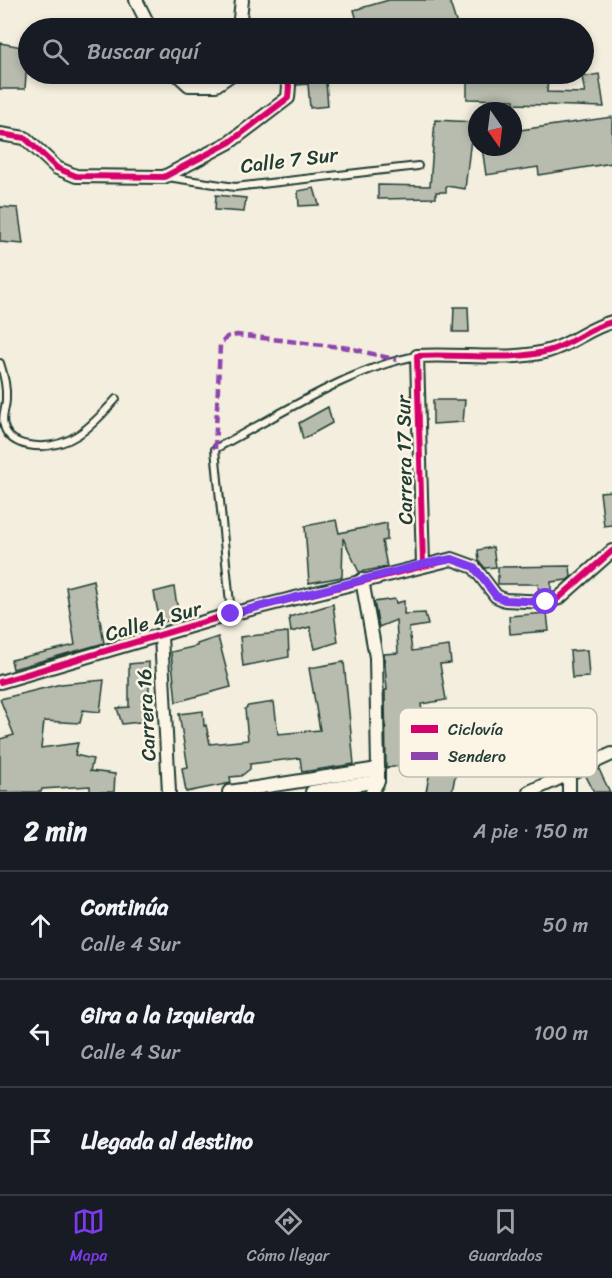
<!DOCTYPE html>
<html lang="es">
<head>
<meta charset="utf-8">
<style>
  :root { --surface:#171b24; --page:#20242c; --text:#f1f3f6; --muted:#9ea1a6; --line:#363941; --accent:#7c3aed }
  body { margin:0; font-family:Sriracha,sans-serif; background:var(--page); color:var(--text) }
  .compass { position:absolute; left:468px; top:102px; width:54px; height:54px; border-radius:50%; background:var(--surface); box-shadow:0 3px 9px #0003; rotate:166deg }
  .stop { position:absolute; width:18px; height:18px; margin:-14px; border:4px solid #7c3aed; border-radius:50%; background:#fff }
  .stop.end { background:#7c3aed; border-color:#fff; box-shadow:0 2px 6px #0008 }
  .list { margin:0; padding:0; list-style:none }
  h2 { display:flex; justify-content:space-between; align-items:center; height:78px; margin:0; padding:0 24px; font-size:26px }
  h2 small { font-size:20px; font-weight:400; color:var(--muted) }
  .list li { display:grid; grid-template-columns:39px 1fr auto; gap:18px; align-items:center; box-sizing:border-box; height:108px; padding:0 24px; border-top:2px solid var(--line) }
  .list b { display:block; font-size:22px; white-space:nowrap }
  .list p { margin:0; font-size:20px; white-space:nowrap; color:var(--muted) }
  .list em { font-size:20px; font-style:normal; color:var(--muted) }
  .icon { flex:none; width:33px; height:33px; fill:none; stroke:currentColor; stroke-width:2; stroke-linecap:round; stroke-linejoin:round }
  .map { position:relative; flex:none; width:612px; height:792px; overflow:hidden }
  .search { position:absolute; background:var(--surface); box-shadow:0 3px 9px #0003; left:18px; right:18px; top:18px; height:66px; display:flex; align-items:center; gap:15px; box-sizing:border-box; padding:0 21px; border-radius:33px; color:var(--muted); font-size:22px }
  .sheet { height:402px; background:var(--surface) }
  nav { display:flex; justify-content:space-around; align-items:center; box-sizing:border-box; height:84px; border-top:2px solid var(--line); background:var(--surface); font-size:16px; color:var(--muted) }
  nav a { display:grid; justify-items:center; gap:3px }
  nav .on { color:var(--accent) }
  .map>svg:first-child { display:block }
  .building { fill:#b8bcae; stroke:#1f3d34; stroke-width:1.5 }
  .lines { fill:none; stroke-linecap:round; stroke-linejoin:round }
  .lane-casing { stroke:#1f3d34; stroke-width:10 }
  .street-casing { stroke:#1f3d34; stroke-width:16 }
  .lane { stroke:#fcf5e5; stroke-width:6 }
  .street { stroke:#fcf5e5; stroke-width:12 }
  .quiet { stroke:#8e44ad; stroke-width:4.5; stroke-dasharray:9 4.5; stroke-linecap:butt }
  .cycleway-casing { stroke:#fcf5e5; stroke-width:10 }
  .cycleway { stroke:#d6006c; stroke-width:6 }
  .route { stroke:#7c3aed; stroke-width:8 }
  .labels { text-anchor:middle; stroke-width:5; stroke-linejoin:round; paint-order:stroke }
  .street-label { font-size:20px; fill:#1f3d34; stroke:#fcf5e5 }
  .key { fill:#fcf5e5; stroke:#babeb0; stroke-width:1.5 }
  .key-label { font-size:16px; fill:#1f3d34 }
</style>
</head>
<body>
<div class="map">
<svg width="612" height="792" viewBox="0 0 612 792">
  <rect width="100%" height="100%" fill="#f3eede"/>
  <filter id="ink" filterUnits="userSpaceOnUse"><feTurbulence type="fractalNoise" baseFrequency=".0167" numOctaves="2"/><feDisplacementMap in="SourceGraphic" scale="12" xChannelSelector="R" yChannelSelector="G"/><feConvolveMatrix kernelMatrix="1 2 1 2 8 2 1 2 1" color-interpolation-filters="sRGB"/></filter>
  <g filter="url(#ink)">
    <!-- building -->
    <g class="building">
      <polygon points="389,0 449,0 458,28 359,28 354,10"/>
      <polygon points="0,43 28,48 25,89 0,89"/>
      <polygon points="294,74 329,74 329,82 326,83 328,106 310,108 308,84 297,85"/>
      <polygon points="534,74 548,77 547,92 585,93 582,77 599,74 604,107 514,104 514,100 467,99 467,83 477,75"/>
      <polygon points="612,117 612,163 539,175 538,167 486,175 482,147 513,147 513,131"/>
      <polygon points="435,120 473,122 465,189 446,186 446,192 436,192 436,198 378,199 378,185 430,186"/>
      <polygon points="314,188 319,205 299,206 298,191"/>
      <polygon points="216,195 246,198 244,212 215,210"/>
      <polygon points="0,207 18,208 23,244 0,242"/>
      <polygon points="454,307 468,307 469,332 453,332"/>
      <polygon points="433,400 465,400 463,422 433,424"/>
      <polygon points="328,407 332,423 303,439 299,423"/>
      <polygon points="612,491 612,525 604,526 600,492"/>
      <polygon points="336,520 339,533 387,523 387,540 382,541 387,567 359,572 343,538 342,577 309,583 305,526"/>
      <polygon points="493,547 496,567 485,568 479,561 478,550"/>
      <polygon points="570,566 571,577 567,580 551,582 551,592 545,594 539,593 538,584 498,584 498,567"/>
      <polygon points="93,580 104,643 13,669 11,660 75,645 66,587"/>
      <polygon points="174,587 179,618 160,623 154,592"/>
      <polygon points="395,599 396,603 404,601 404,614 425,613 428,625 409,628 412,651 449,646 451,663 440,664 446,700 421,704 426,737 435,736 439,761 386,768 385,690 387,690 384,654 398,653 396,620 379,627 374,602"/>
      <polygon points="333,604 338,642 315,649 310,627 291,632 289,617"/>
      <polygon points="547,613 549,631 510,634 509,616"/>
      <polygon points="288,632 289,657 243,666 240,637"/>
      <polygon points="218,637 231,687 176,702 171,652 197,646 197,644"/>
      <polygon points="587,650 589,677 572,678 570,651"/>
      <polygon points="149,662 149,721 122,724 117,708 129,707 129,664"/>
      <polygon points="344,662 354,764 302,772 300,758 250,764 250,769 241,776 230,777 231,783 186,792 182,768 188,767 179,714 203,711 204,726 206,725 210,744 248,740 245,709 248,706 274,702 278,734 320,730 309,668"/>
      <polygon points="104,680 100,712 83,710 80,723 44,721 41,748 78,743 75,755 93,759 90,771 115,774 114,792 90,792 90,786 42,789 41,792 0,792 0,739 14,735 0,699 61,684"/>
      <polygon points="431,766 456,771 452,792 426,792"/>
      <polygon points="599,769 603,778 610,792 594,792 586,776"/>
    </g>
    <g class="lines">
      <!-- lane casing -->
      <g class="lane-casing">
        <g id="lane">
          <polyline points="167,177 235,187 418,166"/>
          <path d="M0,363C4,375 7,386 6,399C6,408 1,416 4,426C7,437 17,443 28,445C68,452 91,427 116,399"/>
          <path d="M231,614L215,449C276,417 350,368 417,356"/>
        </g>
      </g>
      <!-- street casing -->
      <g class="street-casing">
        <g id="street">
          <polyline points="136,0 150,28"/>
          <polyline points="239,28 242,0"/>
          <polyline points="177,74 189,85 216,85 232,74"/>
          <polyline points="0,134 25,138 57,168 76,176 164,177 230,142 288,98 289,86 285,74"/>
          <path d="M423,564L417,356C459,353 509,362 548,351C571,345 590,327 612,322"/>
          <polyline points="362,580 376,657 378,769 378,781 372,792"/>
          <polyline points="161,636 169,792"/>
          <polyline points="0,682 231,614 452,559 474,567 496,596 505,600 546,602 559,598 612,551"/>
          <polyline points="569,776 569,792"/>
          <polyline points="229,792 378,769"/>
          <polyline points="312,792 378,781"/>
          <polyline points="529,792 612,754"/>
        </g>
      </g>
      <!-- lane -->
      <use href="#lane" class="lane"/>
      <!-- street -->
      <use href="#street" class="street"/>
      <!-- quiet -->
      <polyline class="quiet" points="215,449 220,345 227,337 237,335 349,348 397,360"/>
      <!-- cycleway casing -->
      <g class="cycleway-casing">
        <g id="cycleway">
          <polyline points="0,134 25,138 57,168 76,176 164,177 230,142 288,98 289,86 285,74"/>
          <path d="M423,564L417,356C459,353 509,362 548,351C571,345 590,327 612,322"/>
          <polyline points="0,682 231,614 452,559 474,567 496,596 505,600 546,602 559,598 612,551"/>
        </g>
      </g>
      <!-- cycleway -->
      <use href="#cycleway" class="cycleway"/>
    </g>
  </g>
  <g class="lines" filter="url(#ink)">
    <!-- route -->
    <polyline class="route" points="231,614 423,564 452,559 474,567 496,596 505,600 546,602"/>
  </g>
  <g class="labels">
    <!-- street labels -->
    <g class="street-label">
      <text transform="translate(289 160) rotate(-7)" y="7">Calle 7 Sur</text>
      <text transform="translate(404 460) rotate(-91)" y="7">Carrera 17 Sur</text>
      <text transform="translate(153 621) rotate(-16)" y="7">Calle 4 Sur</text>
      <text transform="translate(146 715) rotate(-93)" y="7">Carrera 16</text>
    </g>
  </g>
  <!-- legend -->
  <rect x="399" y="708" width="198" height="69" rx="9" class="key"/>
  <rect x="411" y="725" width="27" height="8" fill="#d6006c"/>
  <rect x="411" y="752" width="27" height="8" fill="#8e44ad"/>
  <g class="key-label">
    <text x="448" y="735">Ciclovía</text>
    <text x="448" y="762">Sendero</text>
  </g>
</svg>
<svg class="compass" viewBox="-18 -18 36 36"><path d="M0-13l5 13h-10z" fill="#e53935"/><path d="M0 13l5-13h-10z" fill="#9ea1a6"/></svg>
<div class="stop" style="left:546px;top:602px"></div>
<div class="stop end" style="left:231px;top:614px"></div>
<div class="search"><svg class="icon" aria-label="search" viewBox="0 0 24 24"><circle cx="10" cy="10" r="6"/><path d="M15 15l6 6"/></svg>Buscar aquí</div>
</div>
<section class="sheet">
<h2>2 min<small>A pie · 150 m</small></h2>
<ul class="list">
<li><svg class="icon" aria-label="ahead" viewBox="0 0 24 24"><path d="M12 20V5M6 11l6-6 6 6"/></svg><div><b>Continúa</b><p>Calle 4 Sur</p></div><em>50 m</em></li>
<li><svg class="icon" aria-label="left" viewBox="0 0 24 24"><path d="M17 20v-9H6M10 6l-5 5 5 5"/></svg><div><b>Gira a la izquierda</b><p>Calle 4 Sur</p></div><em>100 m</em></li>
<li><svg class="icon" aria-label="arrive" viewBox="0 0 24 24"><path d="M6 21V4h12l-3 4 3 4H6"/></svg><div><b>Llegada al destino</b></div></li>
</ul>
</section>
<nav>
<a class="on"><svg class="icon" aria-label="map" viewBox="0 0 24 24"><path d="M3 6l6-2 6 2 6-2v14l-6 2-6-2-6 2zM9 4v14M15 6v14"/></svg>Mapa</a>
<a><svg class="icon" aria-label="directions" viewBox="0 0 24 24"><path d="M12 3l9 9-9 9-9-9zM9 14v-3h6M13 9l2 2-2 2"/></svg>Cómo llegar</a>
<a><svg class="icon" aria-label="saved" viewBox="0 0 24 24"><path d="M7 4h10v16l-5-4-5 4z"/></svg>Guardados</a>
</nav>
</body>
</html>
